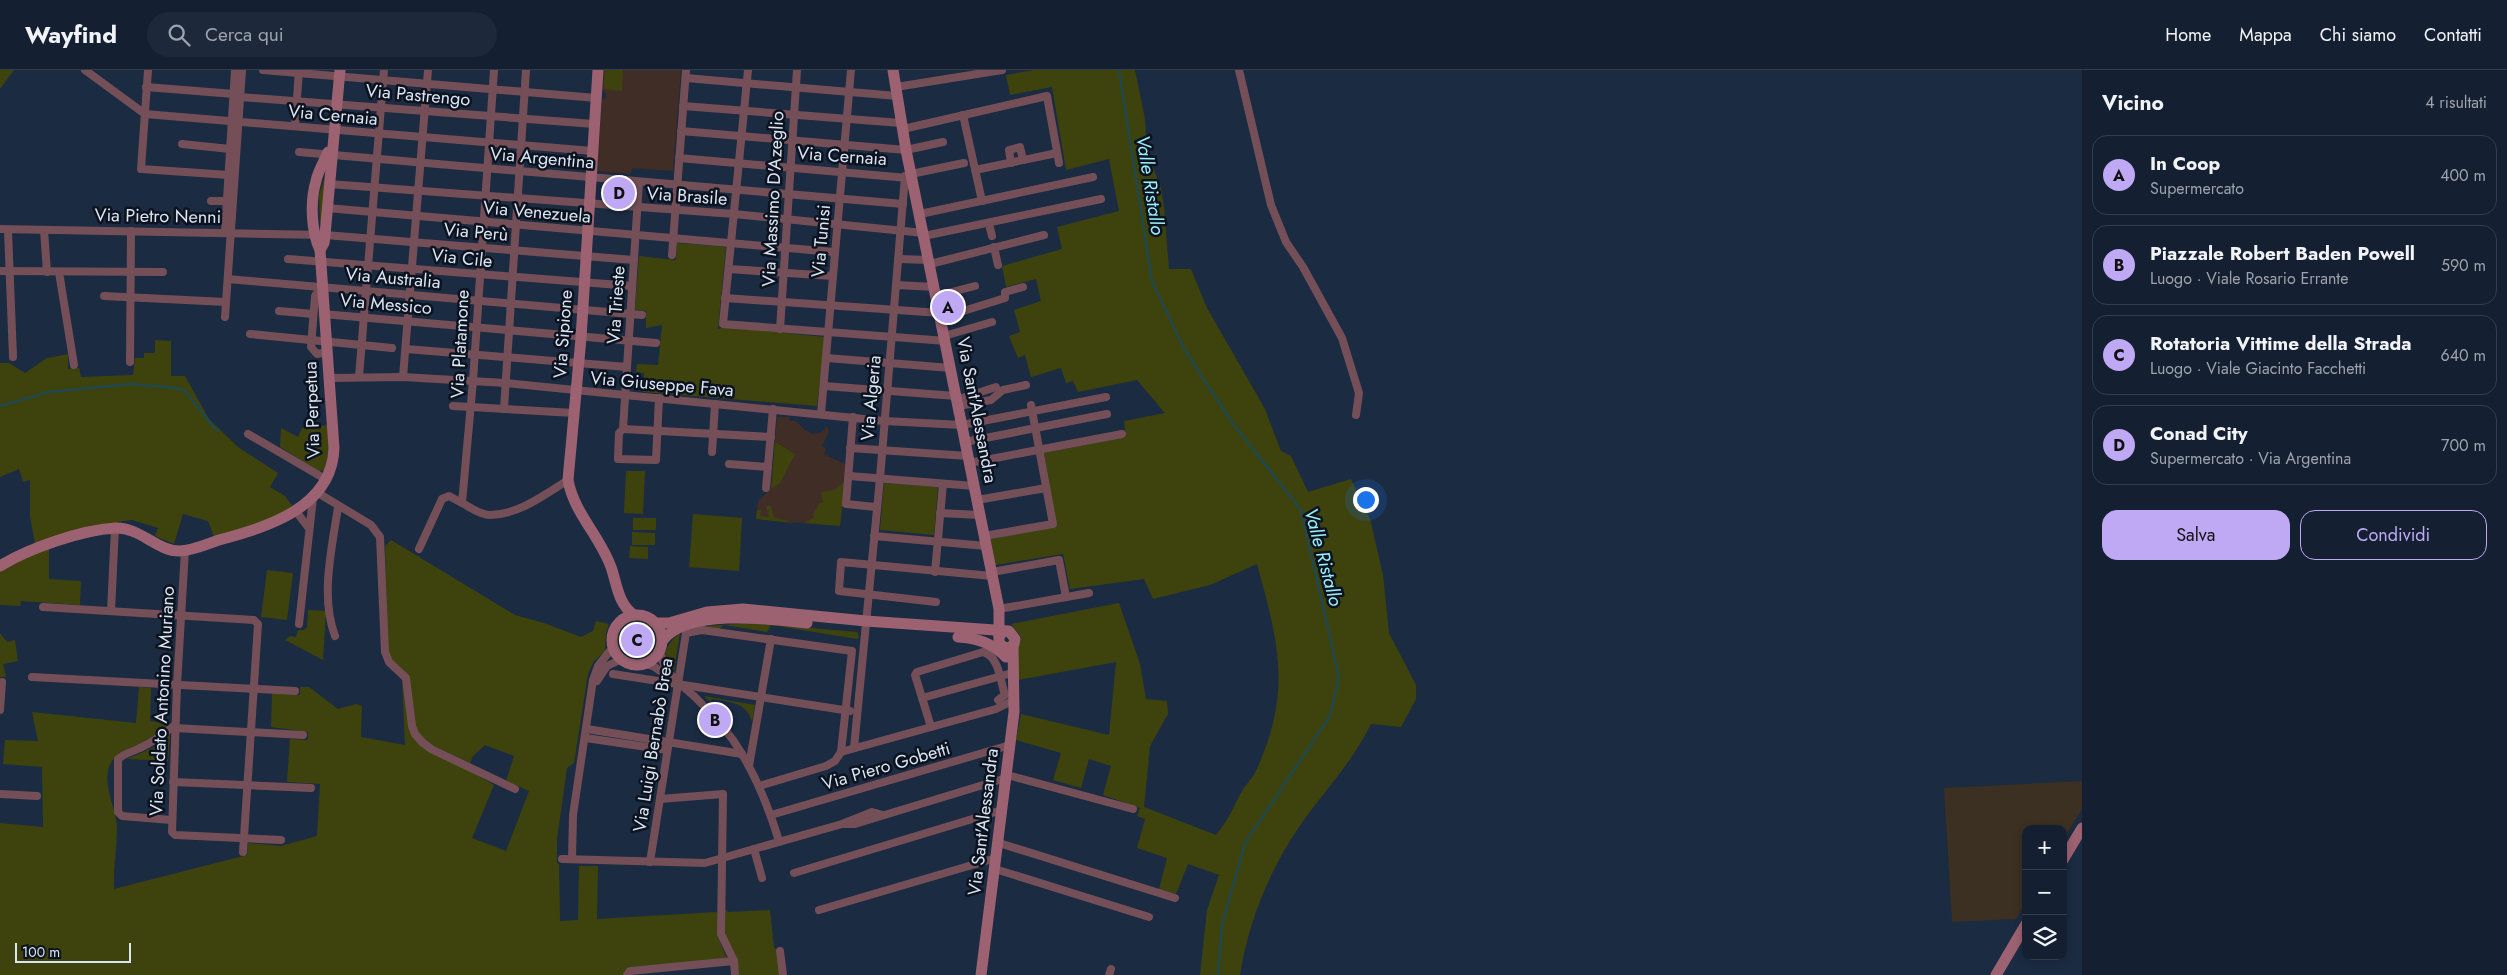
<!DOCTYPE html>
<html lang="it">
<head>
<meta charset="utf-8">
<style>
  :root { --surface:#142032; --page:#1d283a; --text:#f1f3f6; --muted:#9da3ac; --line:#333e4d; --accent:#bfa9f4 }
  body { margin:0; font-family:Jost,sans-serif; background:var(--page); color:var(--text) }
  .controls { position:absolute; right:15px; bottom:15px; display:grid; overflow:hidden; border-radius:10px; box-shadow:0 2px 8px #0003 }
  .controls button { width:45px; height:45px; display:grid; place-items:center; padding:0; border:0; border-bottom:1px solid var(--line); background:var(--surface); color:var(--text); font:25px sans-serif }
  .scale { position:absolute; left:15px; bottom:12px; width:116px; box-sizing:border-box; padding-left:5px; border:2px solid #dae5f4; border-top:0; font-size:14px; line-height:18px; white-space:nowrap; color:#dae5f4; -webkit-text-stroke:4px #0c131e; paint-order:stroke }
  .you { position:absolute; left:1365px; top:429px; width:18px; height:18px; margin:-12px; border:4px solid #fff; border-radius:50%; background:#1a73e8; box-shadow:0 0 0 8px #1a73e833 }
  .badge { display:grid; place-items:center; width:32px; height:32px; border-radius:50%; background:var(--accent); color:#111; font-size:16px; font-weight:700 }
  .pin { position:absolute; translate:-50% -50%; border:2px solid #fff; box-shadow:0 1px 5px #0006 }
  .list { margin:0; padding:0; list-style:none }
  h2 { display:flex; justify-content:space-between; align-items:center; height:65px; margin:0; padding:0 20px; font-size:21px }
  h2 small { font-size:16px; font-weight:400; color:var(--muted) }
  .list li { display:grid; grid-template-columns:32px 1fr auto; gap:15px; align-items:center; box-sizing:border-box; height:80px; margin:0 10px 10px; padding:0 10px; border:1px solid var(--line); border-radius:15px }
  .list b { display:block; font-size:19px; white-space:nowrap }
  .list p { margin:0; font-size:16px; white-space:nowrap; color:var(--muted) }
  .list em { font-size:16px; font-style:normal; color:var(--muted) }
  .actions { display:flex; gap:10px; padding:15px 20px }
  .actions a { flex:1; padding:11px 0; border:1px solid var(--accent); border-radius:15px; text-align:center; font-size:18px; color:var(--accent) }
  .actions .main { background:var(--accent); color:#111 }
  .icon { flex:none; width:28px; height:28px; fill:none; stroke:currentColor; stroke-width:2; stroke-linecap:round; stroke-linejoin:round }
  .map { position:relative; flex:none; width:2082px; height:905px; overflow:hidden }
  header { display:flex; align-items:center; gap:30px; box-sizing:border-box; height:70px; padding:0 25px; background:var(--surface); border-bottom:1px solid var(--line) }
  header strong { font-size:24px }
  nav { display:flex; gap:28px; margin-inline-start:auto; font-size:18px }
  .search { width:350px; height:45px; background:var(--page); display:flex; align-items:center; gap:12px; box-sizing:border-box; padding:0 18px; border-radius:28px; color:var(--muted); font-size:19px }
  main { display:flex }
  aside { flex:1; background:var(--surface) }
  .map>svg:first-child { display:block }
  .industrial { fill:#3b3021 }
  .education { fill:#402d26 }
  .green { fill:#3e430e }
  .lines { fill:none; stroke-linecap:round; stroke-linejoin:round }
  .stream { stroke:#20484e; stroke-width:2.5 }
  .street { stroke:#744f58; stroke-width:8 }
  .secondary { stroke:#9c6271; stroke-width:11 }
  .labels { text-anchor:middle; stroke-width:5; stroke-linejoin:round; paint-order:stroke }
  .street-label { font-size:18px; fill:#dae5f4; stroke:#0c131e }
  .water-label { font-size:19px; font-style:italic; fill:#97effd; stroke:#0c131e }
</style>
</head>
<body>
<header>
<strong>Wayfind</strong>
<div class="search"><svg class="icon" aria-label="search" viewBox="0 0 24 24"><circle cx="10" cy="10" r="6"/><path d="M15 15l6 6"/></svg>Cerca qui</div>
<nav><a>Home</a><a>Mappa</a><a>Chi siamo</a><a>Contatti</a></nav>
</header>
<main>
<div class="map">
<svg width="2082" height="905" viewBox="0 0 2082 905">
  <rect width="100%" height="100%" fill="#1b2b42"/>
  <!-- industrial -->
  <polygon class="industrial" points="2082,711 2082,739 2063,770 2063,759 2026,759 2026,832 2016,849 1952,852 1944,718"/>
  <!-- education -->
  <g class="education">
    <polygon points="603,0 681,0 673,101 632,98 631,104 597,101 602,30 606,28 606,23 602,20"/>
    <polygon points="777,347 789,347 789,350 796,351 805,360 813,364 822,362 827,356 829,362 822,376 826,379 824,384 847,395 840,456 756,449 758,431 771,419"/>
  </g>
  <!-- green -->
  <g class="green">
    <polygon points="0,0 14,0 0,19"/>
    <polygon points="605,0 623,0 622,21 604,19"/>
    <path d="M1034,0H1135L1145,49L1147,82L1161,118L1164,138L1169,199H1191L1207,238L1265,339L1281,381L1291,386L1308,422L1351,409L1370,449L1383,505L1389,563L1416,615V629L1401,657L1371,654C1352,693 1323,722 1299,757C1269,801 1248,853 1240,905H1200L1207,840L1219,805L1188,794L1176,824L1159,819L1167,788L1137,778L1145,749L1137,746L1140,738L1103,725L1111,696L1089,689L1081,718L1053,710L1061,683L1016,670L1021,644L1109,665L1116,592L1018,610L1015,586L1021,567L1011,554L1119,533L1140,594L1146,629L1167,631L1168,644L1150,676L1144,737L1216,765C1227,752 1233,738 1241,723C1245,715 1252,709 1256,701C1292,622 1279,574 1257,494L1210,515L1153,529L1144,509L1070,519L1063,484L995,495L989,469L1057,456L1044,383L1126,367L1124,351L1165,343L1137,310L1078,322L1073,311L1066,313L1061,298L1031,307L1025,285L1018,288L1009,266L1020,262L1014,240L1041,231L1036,209L1006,217L1002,196L1062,179L1057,157L1119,141L1109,89L1066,100L1052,17L1010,25L1006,5Z"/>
    <polygon points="327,100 322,153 320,153 319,125"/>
    <polygon points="677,173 726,177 718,259 725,257 825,267 817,336 643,322 644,303 636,302 637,294 658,295 662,255 646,258 646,241 635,240 639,186 676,190"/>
    <polygon points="155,270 171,271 171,306 185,306 209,349 238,377 278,403 270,417 285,426 293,437 260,455 214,467 208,451 183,444 174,474 155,466 158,458 132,450 123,451 35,474 30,446 30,410 23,412 19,399 0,407 0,293 9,293 25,303 47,288 68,284 68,299 79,298 81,307 133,305 135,288 144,288 144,283 155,283"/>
    <polygon points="329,355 330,375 326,400 318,401 280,377 281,358 298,367 302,358"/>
    <polygon points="775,372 795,384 780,413 771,419"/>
    <polygon points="626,401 645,401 643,444 624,443"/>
    <polygon points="845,411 840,456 804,453 814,448 813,444 820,433 823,433 821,422 835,420"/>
    <polygon points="884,413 938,417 934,465 880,460"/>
    <polygon points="766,436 771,436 774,447 794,453 756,449 757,440 761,440 760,446 769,447"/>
    <polygon points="693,444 742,448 739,501 689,497"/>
    <rect x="633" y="448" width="23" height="12"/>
    <polygon points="632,462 655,463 655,475 632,475"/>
    <path d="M391,470L515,545L544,553L581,567L593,561L596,551L609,554L606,563L605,582L594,591L588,604L574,693L567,698L557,769V793L559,794L560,851L578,850L579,796H598L597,849L717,842L718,867L727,889L628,897L625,905H0V753L43,757L42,697L3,694L5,670L38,671L32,642L136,653L139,617L151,618L150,651L171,654C160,663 148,670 135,676C128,679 120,681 115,687C97,708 116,735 117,757C117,778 113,798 114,819L247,785L248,773L281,776L317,766L320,714L287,712L290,669L308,670V662L271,657L272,623L300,625V617H309L338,639L356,634L362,636L361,667L405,675L402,609L415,669L494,715L472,768L506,781L529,721L506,711L514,686L485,675L473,686L470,693L423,671L415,657L409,609L391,590L388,583L385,476Z"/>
    <polygon points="630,476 648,477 648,489 629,488"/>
    <polygon points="49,479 49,509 81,511 80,535 21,531 20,536 0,535 0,500 15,491"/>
    <polygon points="267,500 293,503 287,550 261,547"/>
    <polygon points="308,540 326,541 323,590 285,570 290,566 296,567 298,560 304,560 307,557"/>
    <polygon points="635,551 650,555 656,570 649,584 640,588 625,583 618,569 622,559 627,558 627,554"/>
    <polygon points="753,553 857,562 859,567 857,569 771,555 767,562 724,555 719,559 704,556"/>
    <polygon points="0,563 7,572 15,570 18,591 3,594 6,607 0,607"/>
    <path d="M680,563L674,601C657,589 668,572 680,563Z"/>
    <path d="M704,626L755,635L752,652C747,632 730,632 712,629L710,632Z"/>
    <polygon points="170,664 168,691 127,689 157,676"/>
    <polygon points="722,837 728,842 770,840 774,878 776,879 780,905 739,905 725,863"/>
  </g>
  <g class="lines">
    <!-- stream -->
    <g class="stream">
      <polyline points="1119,0 1152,211 1184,279 1231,351 1301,440 1339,607 1330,646 1245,773 1222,855 1218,905"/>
      <polyline points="0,336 49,322 131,314 177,318 185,321 217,361"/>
    </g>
    <!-- street -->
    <g class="street">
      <polyline points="85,0 145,44 593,81"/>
      <polyline points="148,0 141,99 229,105"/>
      <polyline points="263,0 596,28"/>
      <path d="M494,0L473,311L462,433C470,437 480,445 490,445C518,445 546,424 568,410"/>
      <polyline points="748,0 723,254 946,271"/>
      <polyline points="1239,0 1271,135 1286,172 1303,197 1342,268 1359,323 1356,345"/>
      <polyline points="686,8 897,26"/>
      <polyline points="146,17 234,24"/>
      <polyline points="896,17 1002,0"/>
      <polyline points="240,27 594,54"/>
      <polyline points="683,36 901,53"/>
      <polyline points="963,45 982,131"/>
      <polyline points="295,56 299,0"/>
      <polyline points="903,59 1047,26 1059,93"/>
      <polyline points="681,61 906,80 943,72"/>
      <polyline points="182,74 230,79"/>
      <polyline points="299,82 903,134"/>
      <polyline points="679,88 908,108"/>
      <polyline points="1011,93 1009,80 1020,77 1023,90"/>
      <polyline points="975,100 1057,83"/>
      <polyline points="911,104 964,93"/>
      <polyline points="639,112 623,359 619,363 618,389 656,390 659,328"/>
      <polyline points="329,114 734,144 924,163"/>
      <polyline points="211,131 227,131"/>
      <polyline points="327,138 834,182"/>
      <polyline points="920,144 1093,107"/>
      <polyline points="989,154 992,166"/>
      <polyline points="0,159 325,165 634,190"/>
      <polyline points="8,160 13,287"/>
      <polyline points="44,160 47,202"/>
      <polyline points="225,162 235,0"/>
      <polyline points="924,166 1101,129"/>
      <polyline points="994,177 998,195"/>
      <polyline points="672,185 686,0"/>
      <polyline points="288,189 632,216"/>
      <polyline points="898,189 929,190"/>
      <polyline points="930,194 1044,165"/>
      <polyline points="729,199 832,206"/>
      <polyline points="0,201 163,202"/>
      <polyline points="59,202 74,295"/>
      <polyline points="228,209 642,245"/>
      <polyline points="896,215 935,217"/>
      <polyline points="321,217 315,226 311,277 317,284 328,282"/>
      <polyline points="104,226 226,232"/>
      <polyline points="936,226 975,216"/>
      <polyline points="725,228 940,243"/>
      <polyline points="279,241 313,244"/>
      <polyline points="323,244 656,273"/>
      <polyline points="225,247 242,0"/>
      <polyline points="941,248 1005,228 1005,222 1023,217"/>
      <polyline points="780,259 797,0"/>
      <polyline points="250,264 392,278"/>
      <polyline points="944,266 992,252"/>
      <polyline points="406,279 627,297"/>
      <polyline points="827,288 951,298"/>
      <polyline points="130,292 131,161"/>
      <polyline points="359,307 384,0"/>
      <polyline points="403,307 428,0"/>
      <polyline points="330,308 403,307 505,313 884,351 962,355 1106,327"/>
      <polyline points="824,316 956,326"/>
      <polyline points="956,330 996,317"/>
      <polyline points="453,336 574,343"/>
      <polyline points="958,336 991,330 1003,320 1026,315"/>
      <polyline points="504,339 526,0"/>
      <polyline points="821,344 851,0"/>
      <polyline points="853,347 846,434 876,437"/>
      <polyline points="623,359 771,367"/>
      <polyline points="248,364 327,410"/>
      <polyline points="965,372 1107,344"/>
      <polyline points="850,378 968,386"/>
      <polyline points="712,382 715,334"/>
      <polyline points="969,393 1122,364"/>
      <polyline points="729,394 768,397"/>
      <polyline points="849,406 974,416"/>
      <polyline points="766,418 773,339"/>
      <polyline points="318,423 371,455 380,467 385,582 389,592 406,608 412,656 415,664 422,672 431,679 515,719"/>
      <polyline points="977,430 1046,418"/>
      <polyline points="295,440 308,457"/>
      <polyline points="940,443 980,445"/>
      <polyline points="874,466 986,476"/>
      <polyline points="984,466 1053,454 1031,335"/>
      <polyline points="419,479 442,429 449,426 462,433"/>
      <polyline points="185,480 177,615 172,762 175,765 281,770"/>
      <polyline points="935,502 943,414"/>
      <polyline points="992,502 1059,490 1066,527"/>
      <polyline points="936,532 839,521 841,492 992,506"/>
      <polyline points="43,537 254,550 258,554 243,782"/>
      <polyline points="999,539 1089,523"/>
      <polyline points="111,541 115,458"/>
      <polyline points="299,554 313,428"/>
      <path d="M335,566C320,526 332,478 338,437"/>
      <path d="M660,580C663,604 679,612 695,627C709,641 722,655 733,670C755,702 768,735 779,771"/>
      <polyline points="645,594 653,596 669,607"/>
      <polyline points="613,604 850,641"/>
      <polyline points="32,607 295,621"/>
      <polyline points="597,611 607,596 622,589"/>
      <polyline points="922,628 1012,603"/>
      <polyline points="0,640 2,612"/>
      <path d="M931,657L915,605L917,602L983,582C999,586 1000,610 1005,625L998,630"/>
      <polyline points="175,658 303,665"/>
      <polyline points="587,659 742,684"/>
      <polyline points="586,668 667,680"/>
      <polyline points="854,678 880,408 905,106"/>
      <polyline points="749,696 771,569"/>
      <polyline points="1007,705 1133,739"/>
      <polyline points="173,712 311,718"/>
      <polyline points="759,716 826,696 835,691 841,682 996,639 1014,630"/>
      <polyline points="0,724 37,726"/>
      <polyline points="660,729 723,724 721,864 734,891 735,905"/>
      <polyline points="771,745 1010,675"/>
      <path d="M171,750L122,746L118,742V689C125,683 132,682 140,678C153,672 164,664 175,655"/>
      <polyline points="845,754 855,754 1006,708"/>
      <polyline points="999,773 1175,828"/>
      <polyline points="754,779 762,808"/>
      <polyline points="562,789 705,793 842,754 872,742 883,745"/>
      <polyline points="572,789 573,745 593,610 598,596 613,577"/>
      <polyline points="650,792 686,563 702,560 852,581 841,682"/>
      <polyline points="995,799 1149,847"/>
      <polyline points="794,803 1002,740"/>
      <polyline points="819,840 996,788"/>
      <polyline points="780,881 783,905"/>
      <polyline points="627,905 630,901 734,891"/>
      <polyline points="1109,905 1111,899"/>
    </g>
    <!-- secondary -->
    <g class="secondary">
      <path d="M598,0L581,268L568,410C574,444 602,468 612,500C617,516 619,535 634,545"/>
      <polyline points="893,0 906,80 999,539 999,566"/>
      <path d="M320,180C311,161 310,131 316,111C318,101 324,92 328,82"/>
      <path d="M0,496C29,478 82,460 115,458C140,457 157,481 179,481C192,481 207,474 219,470C267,457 332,438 334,378L320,180L324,173L325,165L340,0"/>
      <circle cx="637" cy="570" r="25"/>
      <polyline points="656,553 669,553 707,542 743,539 866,551 1009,561 1015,569 1014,574 1009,578 1003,577 999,572 999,566 1003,562"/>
      <path d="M958,567C977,568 992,573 1006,587"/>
      <path d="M663,570C688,538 771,549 807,553"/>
      <polyline points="2063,790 2082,758"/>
      <polyline points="981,905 1014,642 1013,576"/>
      <polyline points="1996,905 2026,854"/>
    </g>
  </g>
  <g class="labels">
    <!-- street labels -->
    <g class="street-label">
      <text transform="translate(418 25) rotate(5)" y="6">Via Pastrengo</text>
      <text transform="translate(333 45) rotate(5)" y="6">Via Cernaia</text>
      <text transform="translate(842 86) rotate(4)" y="6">Via Cernaia</text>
      <text transform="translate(542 88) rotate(5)" y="6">Via Argentina</text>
      <text transform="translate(687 126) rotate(4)" y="6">Via Brasile</text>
      <text transform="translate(773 129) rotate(-87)" y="6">Via Massimo D'Azeglio</text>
      <text transform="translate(537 142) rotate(5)" y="6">Via Venezuela</text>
      <text transform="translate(158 146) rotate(1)" y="6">Via Pietro Nenni</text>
      <text transform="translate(476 162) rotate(5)" y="6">Via Perù</text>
      <text transform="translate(821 171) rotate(-85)" y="6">Via Tunisi</text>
      <text transform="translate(462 188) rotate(6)" y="6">Via Cile</text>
      <text transform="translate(393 208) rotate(5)" y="6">Via Australia</text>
      <text transform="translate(386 234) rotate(5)" y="6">Via Messico</text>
      <text transform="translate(616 235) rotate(-86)" y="6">Via Trieste</text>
      <text transform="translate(563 264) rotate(-86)" y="6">Via Sipione</text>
      <text transform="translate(460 274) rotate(-87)" y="6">Via Platamone</text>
      <text transform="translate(662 314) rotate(5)" y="6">Via Giuseppe Fava</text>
      <text transform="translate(871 328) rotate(-85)" y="6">Via Algeria</text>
      <text transform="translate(312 340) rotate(-92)" y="6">Via Perpetua</text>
      <text transform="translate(977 340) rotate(79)" y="6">Via Sant'Alessandra</text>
      <text transform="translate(162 631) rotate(-87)" y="6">Via Soldato Antonino Muriano</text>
      <text transform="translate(653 675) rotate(-81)" y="6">Via Luigi Bernabò Brea</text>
      <text transform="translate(886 696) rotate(-16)" y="6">Via Piero Gobetti</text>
      <text transform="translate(983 752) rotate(-83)" y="6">Via Sant'Alessandra</text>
    </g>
    <!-- water labels -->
    <g class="water-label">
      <text transform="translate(1151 115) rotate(81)" y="7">Valle Ristallo</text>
      <text transform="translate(1324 487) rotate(75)" y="7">Valle Ristallo</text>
    </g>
  </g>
</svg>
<div class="controls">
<button>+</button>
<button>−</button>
<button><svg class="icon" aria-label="layers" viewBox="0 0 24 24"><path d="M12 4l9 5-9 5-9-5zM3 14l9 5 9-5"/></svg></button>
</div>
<div class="scale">100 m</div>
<div class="you"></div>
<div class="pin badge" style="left:948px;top:237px">A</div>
<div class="pin badge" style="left:715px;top:650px">B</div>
<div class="pin badge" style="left:637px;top:570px">C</div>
<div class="pin badge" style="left:619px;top:123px">D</div>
</div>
<aside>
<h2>Vicino<small>4 risultati</small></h2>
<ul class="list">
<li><span class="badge">A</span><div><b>In Coop</b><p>Supermercato</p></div><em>400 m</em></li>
<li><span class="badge">B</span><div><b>Piazzale Robert Baden Powell</b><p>Luogo · Viale Rosario Errante</p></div><em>590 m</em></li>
<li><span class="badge">C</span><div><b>Rotatoria Vittime della Strada</b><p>Luogo · Viale Giacinto Facchetti</p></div><em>640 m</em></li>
<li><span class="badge">D</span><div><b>Conad City</b><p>Supermercato · Via Argentina</p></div><em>700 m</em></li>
</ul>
<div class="actions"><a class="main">Salva</a><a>Condividi</a></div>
</aside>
</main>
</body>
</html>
